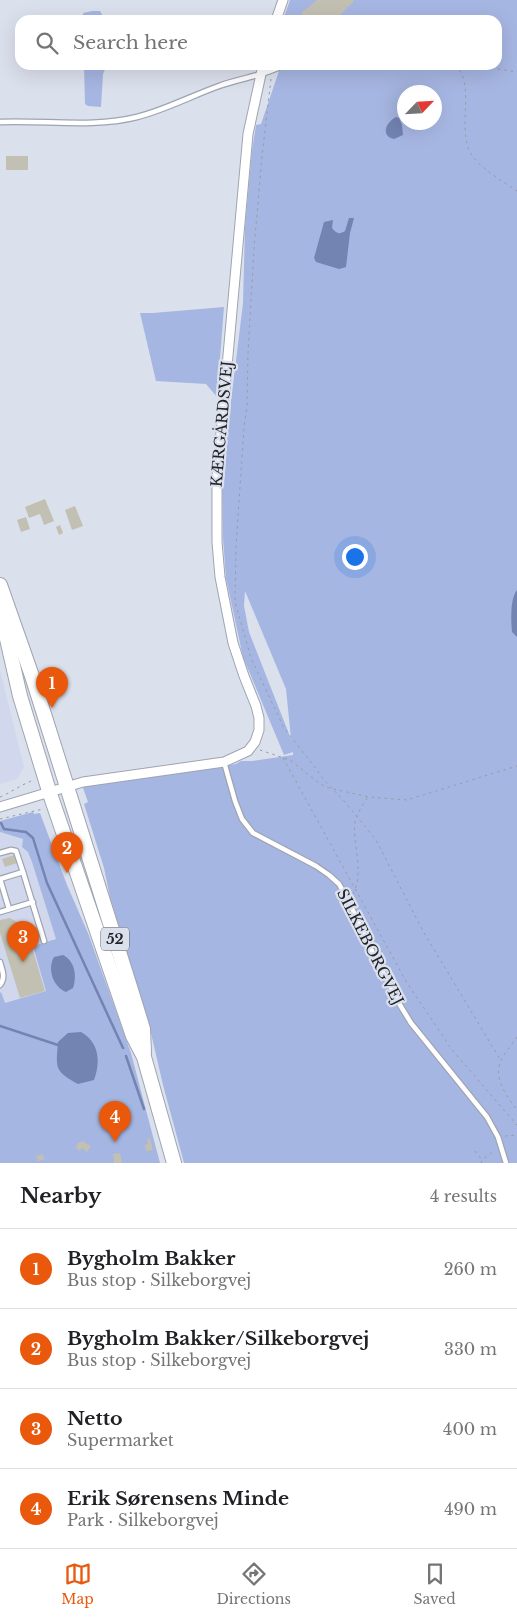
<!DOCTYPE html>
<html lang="en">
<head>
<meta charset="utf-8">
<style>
  :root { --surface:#fff; --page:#f2f2f2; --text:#202124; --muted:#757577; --line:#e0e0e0; --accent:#ea580c }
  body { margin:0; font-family:"Libre Baskerville",serif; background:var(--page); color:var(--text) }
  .compass { position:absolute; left:397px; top:85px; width:45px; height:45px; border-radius:50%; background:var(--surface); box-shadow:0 5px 20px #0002; rotate:65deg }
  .you { position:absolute; left:354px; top:556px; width:18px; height:18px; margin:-12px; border:4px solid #fff; border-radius:50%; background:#1a73e8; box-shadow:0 0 0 8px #1a73e833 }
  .badge { display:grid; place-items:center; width:32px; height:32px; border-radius:50%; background:var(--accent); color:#fff; font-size:16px; font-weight:700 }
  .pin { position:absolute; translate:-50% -41px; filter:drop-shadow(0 1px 2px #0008) }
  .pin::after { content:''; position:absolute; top:26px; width:18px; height:15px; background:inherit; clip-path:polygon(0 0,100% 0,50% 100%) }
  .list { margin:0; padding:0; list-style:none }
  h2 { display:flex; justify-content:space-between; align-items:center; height:65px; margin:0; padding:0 20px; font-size:21px }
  h2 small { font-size:16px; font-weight:400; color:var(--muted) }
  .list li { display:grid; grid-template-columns:32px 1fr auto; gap:15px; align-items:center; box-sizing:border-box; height:80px; padding:0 20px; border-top:1px solid var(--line) }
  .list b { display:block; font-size:19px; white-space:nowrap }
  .list p { margin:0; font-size:16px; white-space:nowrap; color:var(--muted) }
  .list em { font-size:16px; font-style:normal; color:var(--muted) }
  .icon { flex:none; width:28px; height:28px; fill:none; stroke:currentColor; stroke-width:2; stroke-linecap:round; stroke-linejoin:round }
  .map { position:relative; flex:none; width:517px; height:1163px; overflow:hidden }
  .search { position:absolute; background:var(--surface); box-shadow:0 5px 20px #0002; left:15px; right:15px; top:15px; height:55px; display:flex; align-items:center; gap:12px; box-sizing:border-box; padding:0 18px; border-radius:15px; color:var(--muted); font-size:19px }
  .sheet { height:385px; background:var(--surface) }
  nav { display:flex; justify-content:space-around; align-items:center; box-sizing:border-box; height:70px; border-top:1px solid var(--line); background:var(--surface); font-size:14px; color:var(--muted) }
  nav a { display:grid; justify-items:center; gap:2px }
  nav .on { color:var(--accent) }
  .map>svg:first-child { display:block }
  .built { fill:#d1d8ed }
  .green { fill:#a6b6e2; fill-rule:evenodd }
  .water { fill:#7383b2 }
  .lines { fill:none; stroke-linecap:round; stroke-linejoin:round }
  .stream { stroke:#7383b2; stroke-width:2.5 }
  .building { fill:#c2c0b2 }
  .lane-casing { stroke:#9fa4b1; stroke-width:7 }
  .street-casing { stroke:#9fa4b1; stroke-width:11 }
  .primary-casing { stroke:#9fa4b1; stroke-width:16 }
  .path { stroke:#979ba5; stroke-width:1; stroke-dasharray:2.5 4; stroke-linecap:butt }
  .lane { stroke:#fff; stroke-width:4.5 }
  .street { stroke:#fff; stroke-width:9 }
  .primary { stroke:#fff; stroke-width:14 }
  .labels { text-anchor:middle; stroke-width:4.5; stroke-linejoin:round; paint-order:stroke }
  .shield { fill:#dbe0ed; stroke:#5a5c63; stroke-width:1 }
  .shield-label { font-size:14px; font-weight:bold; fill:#222328 }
  .street-label { font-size:15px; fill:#222328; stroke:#dbe0ed }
</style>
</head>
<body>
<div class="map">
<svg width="517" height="1163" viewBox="0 0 517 1163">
  <rect width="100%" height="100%" fill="#dbe0ed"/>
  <!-- built -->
  <g class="built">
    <polygon points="0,670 24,767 17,779 0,784"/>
    <polygon points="0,832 23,839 22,847 28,852 32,862 56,939 34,946 46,991 0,1006"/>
  </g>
  <!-- green -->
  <g class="green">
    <path d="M290,0H517V1163H184L163,1085L150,1029L110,897L104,868L84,804L88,802L83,788L87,785L236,764L241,761H252L293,755V752L284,755L243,657L226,578L223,538L222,475L243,303L245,227L252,151L256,125L261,124L281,65H497V20H283ZM404,92H434V122H404ZM245,591L286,689L291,739L249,632L244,606Z"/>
    <polygon points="92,11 100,11 105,20 83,20 83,13"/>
    <polygon points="84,65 107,65 103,74 101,107 88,106 85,104"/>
    <polygon points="224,307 217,397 206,384 156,381 140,313 153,313"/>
    <polygon points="33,812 34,814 40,813 67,885 88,933 131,1053 160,1163 0,1163 0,993 1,992 5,1003 46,991 33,946 56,939 32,862 28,852 22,847 23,839 0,832 0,821"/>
  </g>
  <!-- water -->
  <g class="water">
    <path d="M396,117L399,118L402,125L403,135L394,139C380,136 386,122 396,117Z"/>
    <path d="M349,218H354L350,233L346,267L339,269L316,262L314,258L324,222L333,220L332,228C336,233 339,235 345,231Z"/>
    <path d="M517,590V637L512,632C511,621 510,598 517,590Z"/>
    <path d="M63,955C75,961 77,976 73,988L66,992C53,987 47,969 54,957Z"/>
    <path d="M81,1032C99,1042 101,1062 94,1080L78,1084C54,1071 56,1068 58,1042L68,1033Z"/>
  </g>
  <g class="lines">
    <!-- stream -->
    <g class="stream">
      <polyline points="1,823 4,829 26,832 33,838 47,883 123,1048"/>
      <polyline points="0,1026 58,1045"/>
      <polyline points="126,1056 144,1109"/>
    </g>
  </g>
  <!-- building -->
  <g class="building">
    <polygon points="317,0 353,0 354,1 335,20 307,20 301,13"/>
    <rect x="6" y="156" width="22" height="14"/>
    <polygon points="45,499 54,521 44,525 40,514 29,518 25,507"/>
    <polygon points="75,506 83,526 72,530 65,510"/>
    <polygon points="26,517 30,529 21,532 17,520"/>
    <polygon points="60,525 63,533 59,535 56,527"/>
    <polygon points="14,855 17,863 5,867 2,859"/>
    <polygon points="10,918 26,927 45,991 20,998 0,933 0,920"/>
    <polygon points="150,1138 153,1150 146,1151 145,1145 148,1144 147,1139"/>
    <polygon points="82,1141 91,1146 87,1152 82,1148 80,1151 76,1148 78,1143"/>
    <polygon points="120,1153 122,1163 114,1163 113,1154"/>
    <polygon points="43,1154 44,1160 38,1161 36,1156"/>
  </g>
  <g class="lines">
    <!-- lane casing -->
    <g class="lane-casing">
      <g id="lane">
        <path d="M0,122C45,120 93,128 137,117C165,110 191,96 219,86C240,78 264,76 284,65"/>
        <polyline points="224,762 235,801 242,819 253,833 316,866 329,875 339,884 348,900 370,947 400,1005 411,1023 487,1117 498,1137 506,1163"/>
        <polyline points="0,853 11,850 16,851 23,872"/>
        <polyline points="0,879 23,872 44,941"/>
        <polyline points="0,879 9,909"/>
        <polyline points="0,912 33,902"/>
        <path d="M0,962C2,970 6,977 0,985"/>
      </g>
    </g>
    <!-- street casing -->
    <g class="street-casing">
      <g id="street">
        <polyline points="276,20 283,0"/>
        <polyline points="0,807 83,782 224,762 248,751 255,742 259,730 259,718 256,706 244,676 233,643 220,577 217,542 217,477 248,134 263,65"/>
      </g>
    </g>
    <!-- primary casing -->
    <g class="primary-casing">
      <g id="primary">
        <polyline points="0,585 32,676 132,993 143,1029 144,1052"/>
        <polyline points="4,600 7,639 20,696 49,791 133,1036 144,1057 174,1163"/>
      </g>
    </g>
    <!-- path -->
    <g class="path">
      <path d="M456,65C477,88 454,135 474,158C485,171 502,181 517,191"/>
      <polyline points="472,65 517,72"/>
      <polyline points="271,79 262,156 254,249 248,353 247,407 244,428 236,546 235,602 251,658 284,728 314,766 323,779 345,802 376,840 423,931 501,1061"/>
      <polyline points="260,750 290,760 320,784 329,788 369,797 407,800 517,766"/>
      <polyline points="283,758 407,983 453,1051 517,1125"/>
      <path d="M0,797C12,792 22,784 34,780"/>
      <polyline points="0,819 43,809"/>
      <path d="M353,894C365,872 352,845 355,822C356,815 364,803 368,797"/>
      <path d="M517,1037C512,1045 503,1054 500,1063C494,1080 508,1098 517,1110"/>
      <polyline points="505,1136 517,1135"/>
      <polyline points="475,1151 482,1160"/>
      <polyline points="481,1163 482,1160 495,1150"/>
    </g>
    <!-- lane -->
    <use href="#lane" class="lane"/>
    <!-- street -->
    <use href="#street" class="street"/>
    <!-- primary -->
    <use href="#primary" class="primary"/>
  </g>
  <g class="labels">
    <!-- shield labels -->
    <rect class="shield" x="101" y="927.5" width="28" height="23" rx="4"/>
    <g class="shield-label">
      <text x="115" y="944">52</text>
    </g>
    <!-- street labels -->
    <g class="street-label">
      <text transform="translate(222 424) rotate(-85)" y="5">KÆRGÅRDSVEJ</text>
      <text transform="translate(370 947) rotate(63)" y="5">SILKEBORGVEJ</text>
    </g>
  </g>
</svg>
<svg class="compass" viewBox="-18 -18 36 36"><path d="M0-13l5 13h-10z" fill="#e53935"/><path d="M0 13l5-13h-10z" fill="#757577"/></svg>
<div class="you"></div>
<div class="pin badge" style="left:52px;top:708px">1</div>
<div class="pin badge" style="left:67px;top:873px">2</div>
<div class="pin badge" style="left:23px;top:962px">3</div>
<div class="pin badge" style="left:115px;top:1142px">4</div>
<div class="search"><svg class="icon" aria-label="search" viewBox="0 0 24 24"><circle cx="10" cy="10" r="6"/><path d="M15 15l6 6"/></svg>Search here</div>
</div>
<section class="sheet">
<h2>Nearby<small>4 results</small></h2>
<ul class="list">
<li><span class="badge">1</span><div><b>Bygholm Bakker</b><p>Bus stop · Silkeborgvej</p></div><em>260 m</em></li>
<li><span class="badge">2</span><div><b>Bygholm Bakker/Silkeborgvej</b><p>Bus stop · Silkeborgvej</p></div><em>330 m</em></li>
<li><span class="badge">3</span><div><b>Netto</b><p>Supermarket</p></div><em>400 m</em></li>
<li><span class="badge">4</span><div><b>Erik Sørensens Minde</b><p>Park · Silkeborgvej</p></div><em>490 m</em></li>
</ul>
</section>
<nav>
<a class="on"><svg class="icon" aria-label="map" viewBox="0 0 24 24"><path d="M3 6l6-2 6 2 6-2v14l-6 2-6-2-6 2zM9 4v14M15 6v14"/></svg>Map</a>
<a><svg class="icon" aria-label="directions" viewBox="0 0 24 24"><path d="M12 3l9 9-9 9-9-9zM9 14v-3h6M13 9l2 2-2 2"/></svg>Directions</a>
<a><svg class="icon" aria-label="saved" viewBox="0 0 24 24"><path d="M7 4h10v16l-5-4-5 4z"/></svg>Saved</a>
</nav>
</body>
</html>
